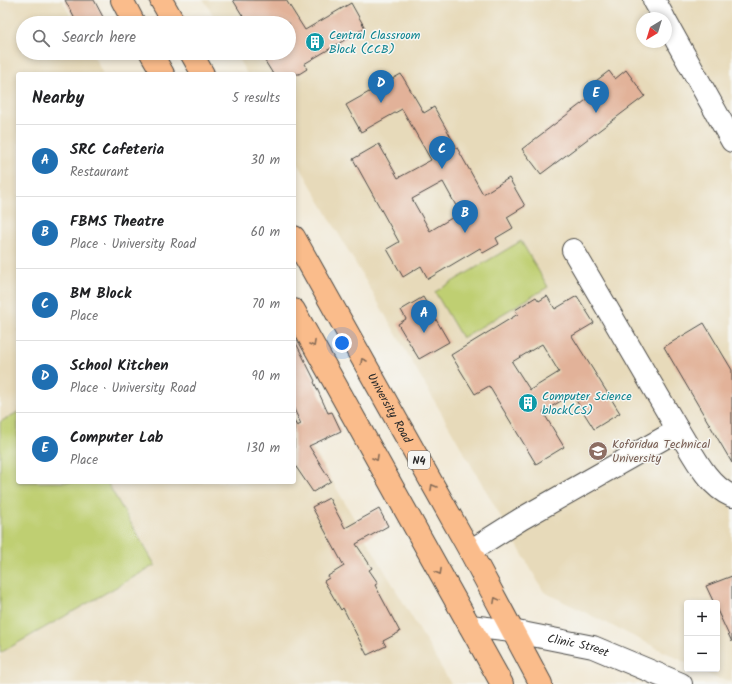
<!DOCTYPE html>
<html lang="en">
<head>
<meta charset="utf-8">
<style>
  :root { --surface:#fff; --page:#f6f6f6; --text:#202124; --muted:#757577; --line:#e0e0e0; --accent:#1f6fb2 }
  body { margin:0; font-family:Kalam,sans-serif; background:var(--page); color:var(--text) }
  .controls { position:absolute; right:12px; bottom:12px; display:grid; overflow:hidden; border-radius:4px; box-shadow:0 2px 6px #0003 }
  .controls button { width:36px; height:36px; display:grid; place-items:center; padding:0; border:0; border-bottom:1px solid var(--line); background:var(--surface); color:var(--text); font:20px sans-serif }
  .compass { position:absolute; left:636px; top:12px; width:36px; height:36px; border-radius:50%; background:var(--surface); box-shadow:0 2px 6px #0003; rotate:218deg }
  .you { position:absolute; left:342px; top:343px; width:14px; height:14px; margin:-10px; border:3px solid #fff; border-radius:50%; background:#1a73e8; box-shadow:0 0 0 6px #1a73e833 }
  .badge { display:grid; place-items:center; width:26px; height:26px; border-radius:50%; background:var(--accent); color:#fff; font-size:13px; font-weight:700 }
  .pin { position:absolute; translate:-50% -33px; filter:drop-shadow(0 1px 2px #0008) }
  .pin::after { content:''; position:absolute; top:21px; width:14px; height:12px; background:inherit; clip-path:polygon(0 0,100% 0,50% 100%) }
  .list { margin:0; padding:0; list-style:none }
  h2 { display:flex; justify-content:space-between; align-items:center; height:52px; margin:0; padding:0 16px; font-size:17px }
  h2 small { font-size:13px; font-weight:400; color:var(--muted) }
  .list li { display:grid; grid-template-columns:26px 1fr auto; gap:12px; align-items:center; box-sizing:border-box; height:72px; padding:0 16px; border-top:1px solid var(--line) }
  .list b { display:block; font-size:15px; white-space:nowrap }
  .list p { margin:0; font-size:13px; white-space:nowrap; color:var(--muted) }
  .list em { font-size:13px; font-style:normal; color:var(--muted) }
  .icon { flex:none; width:22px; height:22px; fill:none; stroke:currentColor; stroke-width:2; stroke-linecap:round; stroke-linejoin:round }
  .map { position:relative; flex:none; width:732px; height:684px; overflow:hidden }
  .search { position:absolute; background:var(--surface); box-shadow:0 2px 6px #0003; left:16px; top:16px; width:280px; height:44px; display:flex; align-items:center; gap:10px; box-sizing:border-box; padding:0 14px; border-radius:22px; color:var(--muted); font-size:15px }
  .panel { position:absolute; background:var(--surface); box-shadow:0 2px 6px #0003; left:16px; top:72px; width:280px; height:412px; border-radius:4px }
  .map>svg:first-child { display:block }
  .built { fill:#e7daba; fill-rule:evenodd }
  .green { fill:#bfcf72; stroke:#757d4e }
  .building { fill:#e2b299; fill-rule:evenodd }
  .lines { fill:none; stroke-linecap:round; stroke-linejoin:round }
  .minor-casing { stroke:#494845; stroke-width:24 }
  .highway-casing { stroke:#494845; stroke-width:24 }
  .minor { stroke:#fff; stroke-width:22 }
  .highway { stroke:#fabc8b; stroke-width:22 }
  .oneway { stroke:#886c56 }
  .labels { text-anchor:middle; stroke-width:3; stroke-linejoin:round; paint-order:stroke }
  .shield { fill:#f6f6f2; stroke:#686867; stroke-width:1 }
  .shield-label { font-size:11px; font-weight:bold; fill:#2b2b2b }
  .culture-label { font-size:12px; fill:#0d838f; stroke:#f6f6f2; text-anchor:start }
  .street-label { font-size:12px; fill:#2b2b2b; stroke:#f6f6f2 }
  .education-label { font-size:12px; fill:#785e54; stroke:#f6f6f2; text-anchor:start }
</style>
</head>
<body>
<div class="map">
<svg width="732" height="684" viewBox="0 0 732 684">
  <rect width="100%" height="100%" fill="#f6f6f2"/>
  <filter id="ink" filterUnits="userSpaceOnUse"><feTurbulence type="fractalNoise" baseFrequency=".025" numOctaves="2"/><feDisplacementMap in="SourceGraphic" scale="8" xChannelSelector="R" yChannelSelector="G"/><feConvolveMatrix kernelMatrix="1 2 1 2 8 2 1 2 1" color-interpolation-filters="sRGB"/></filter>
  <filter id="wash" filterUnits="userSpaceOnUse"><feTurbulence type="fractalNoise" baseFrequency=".012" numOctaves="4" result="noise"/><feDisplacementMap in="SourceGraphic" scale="16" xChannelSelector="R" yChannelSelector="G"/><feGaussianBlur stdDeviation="0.9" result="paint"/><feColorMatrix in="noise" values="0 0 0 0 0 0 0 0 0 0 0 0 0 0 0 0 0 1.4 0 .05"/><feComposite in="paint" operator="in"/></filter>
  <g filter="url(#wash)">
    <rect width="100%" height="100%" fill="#f2ead8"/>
    <!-- built -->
    <g class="built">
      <polygon points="0,0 62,0 75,23 23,23 23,53 92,53 103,74 18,74 18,482 294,482 294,416 451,684 0,684"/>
      <path d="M204,0H732V681L718,679L698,669H717V603H687V663L544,592L294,156V74H247L235,53H289V23H218ZM642,18H666V42H642Z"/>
    </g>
    <!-- green -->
    <g class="green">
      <polygon points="521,241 548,287 462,338 435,292"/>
      <polygon points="18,412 18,482 107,482 155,565 0,653 0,422"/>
    </g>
    <g id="blocks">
      <!-- building -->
      <g class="building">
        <polygon points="65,0 94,0 103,17 91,23 77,23"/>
        <polygon points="233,0 286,0 305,30 351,3 365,28 304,64 307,69 299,74 273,74 260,53 289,53 289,23 247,23"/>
        <polygon points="626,70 645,96 541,174 522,149 598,91 592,84 609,71 615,79"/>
        <path d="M401,74L424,113L434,107L483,194L509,178L525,206L507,217L513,228L496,238L499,244L483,253L480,248L428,279L421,266L403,277L387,249L399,242L353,159L379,144L398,178L431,160L402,109L361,132L346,105ZM443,182L460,213L430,231L412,199Z"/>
        <path d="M547,296L555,309L577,296L594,323L572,336L620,413L594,429L572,394L543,412L564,447L536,464L489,386L475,394L451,355L518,314L515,310L536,297L539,301ZM542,344L559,372L530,390L512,362Z"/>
        <polygon points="423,297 449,342 419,359 398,324 406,319 401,310"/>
        <polygon points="704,323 732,370 732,463 664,347"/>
        <polygon points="294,339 315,381 314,382 328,413 332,412 341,431 309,446 331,481 313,492 294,464 294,421 297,426 301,424 294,409"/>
        <polygon points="329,498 345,528 379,509 388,526 356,544 372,568 369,570 378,583 375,585 400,632 383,641 386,646 367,655 343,608 341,610 324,581 329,578 328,576 344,566 312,507"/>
        <polygon points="732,576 732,642 717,610 717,603 714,603 706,586"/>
      </g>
    </g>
  </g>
  <g filter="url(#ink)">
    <use href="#blocks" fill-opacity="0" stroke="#494845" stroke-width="1"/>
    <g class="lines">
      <!-- minor casing -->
      <g class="minor-casing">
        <g id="minor">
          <polyline points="654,0 664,18"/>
          <polyline points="666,22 732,141"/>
          <path d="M678,430C692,452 707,486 732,496"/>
          <polyline points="470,551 521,519 678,430 573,250"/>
          <path id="s1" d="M470,626L512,631L593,647L681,684"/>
        </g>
      </g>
      <!-- highway casing -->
      <g class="highway-casing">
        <g id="highway">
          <polyline points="122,0 134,23"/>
          <polyline points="161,0 174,23"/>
          <polyline points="151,53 163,74"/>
          <polyline points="191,53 203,74"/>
          <path id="s2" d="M294,237L470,551L541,684"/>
          <polyline points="294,310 502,684"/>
        </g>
      </g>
      <!-- minor -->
      <use href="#minor" class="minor"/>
      <!-- highway -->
      <use href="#highway" class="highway"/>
    </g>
    <!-- one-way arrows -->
    <defs><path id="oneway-chevron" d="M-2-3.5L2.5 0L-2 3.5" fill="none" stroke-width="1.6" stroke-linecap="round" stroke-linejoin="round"/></defs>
    <g class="oneway">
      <use href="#oneway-chevron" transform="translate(313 344) rotate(61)"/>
      <use href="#oneway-chevron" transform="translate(363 361) rotate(-119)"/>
      <use href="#oneway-chevron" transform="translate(376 458) rotate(61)"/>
      <use href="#oneway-chevron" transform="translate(433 487) rotate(-119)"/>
      <use href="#oneway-chevron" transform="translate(439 572) rotate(61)"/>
      <use href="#oneway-chevron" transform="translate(496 600) rotate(-118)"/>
    </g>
  </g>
  <!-- icons -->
  <defs>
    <g id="building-disc" transform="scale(1)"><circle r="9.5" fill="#0f9aa8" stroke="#f6f6f2"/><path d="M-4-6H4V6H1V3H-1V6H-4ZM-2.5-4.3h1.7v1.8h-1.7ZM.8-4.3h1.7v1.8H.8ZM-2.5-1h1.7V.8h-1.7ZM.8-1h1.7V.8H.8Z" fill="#fff"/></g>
    <g id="school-disc" transform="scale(1)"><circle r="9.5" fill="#8d6e63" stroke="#f6f6f2"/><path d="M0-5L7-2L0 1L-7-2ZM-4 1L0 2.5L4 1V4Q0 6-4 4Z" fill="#fff"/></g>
  </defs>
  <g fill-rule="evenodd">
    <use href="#building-disc" x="315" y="42"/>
    <use href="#building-disc" x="528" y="403"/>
    <use href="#school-disc" x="598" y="451"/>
  </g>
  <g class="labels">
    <!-- shield labels -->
    <rect class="shield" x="408" y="451" width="22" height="18" rx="3"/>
    <g class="shield-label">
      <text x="419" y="464">N4</text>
    </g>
    <!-- culture labels -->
    <g class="culture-label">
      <text x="329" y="39">Central Classroom<tspan x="329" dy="14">Block (CCB)</tspan></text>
      <text x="542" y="400">Computer Science<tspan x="542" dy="14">block(CS)</tspan></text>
    </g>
    <!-- street labels -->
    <g class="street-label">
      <text dy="4" stroke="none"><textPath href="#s2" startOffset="196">University Road</textPath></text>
      <text dy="4" stroke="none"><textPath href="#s1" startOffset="110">Clinic Street</textPath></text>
    </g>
    <!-- education labels -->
    <g class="education-label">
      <text x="612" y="448">Koforidua Technical<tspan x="612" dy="14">University</tspan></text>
    </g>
  </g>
</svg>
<div class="controls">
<button>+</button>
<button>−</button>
</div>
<svg class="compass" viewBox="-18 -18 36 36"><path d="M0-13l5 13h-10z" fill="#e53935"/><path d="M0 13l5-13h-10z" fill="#757577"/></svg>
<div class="you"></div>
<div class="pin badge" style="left:424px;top:333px">A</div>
<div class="pin badge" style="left:465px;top:233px">B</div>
<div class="pin badge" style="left:442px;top:169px">C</div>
<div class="pin badge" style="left:381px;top:103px">D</div>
<div class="pin badge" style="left:596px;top:113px">E</div>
<div class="search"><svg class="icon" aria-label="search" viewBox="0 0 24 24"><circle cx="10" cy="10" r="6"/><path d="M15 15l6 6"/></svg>Search here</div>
<section class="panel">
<h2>Nearby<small>5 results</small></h2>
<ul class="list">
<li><span class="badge">A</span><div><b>SRC Cafeteria</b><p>Restaurant</p></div><em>30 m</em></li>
<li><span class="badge">B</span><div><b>FBMS Theatre</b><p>Place · University Road</p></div><em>60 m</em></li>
<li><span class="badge">C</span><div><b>BM Block</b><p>Place</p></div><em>70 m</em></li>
<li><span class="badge">D</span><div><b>School Kitchen</b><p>Place · University Road</p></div><em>90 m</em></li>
<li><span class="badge">E</span><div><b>Computer Lab</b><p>Place</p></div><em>130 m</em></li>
</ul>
</section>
</div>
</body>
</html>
